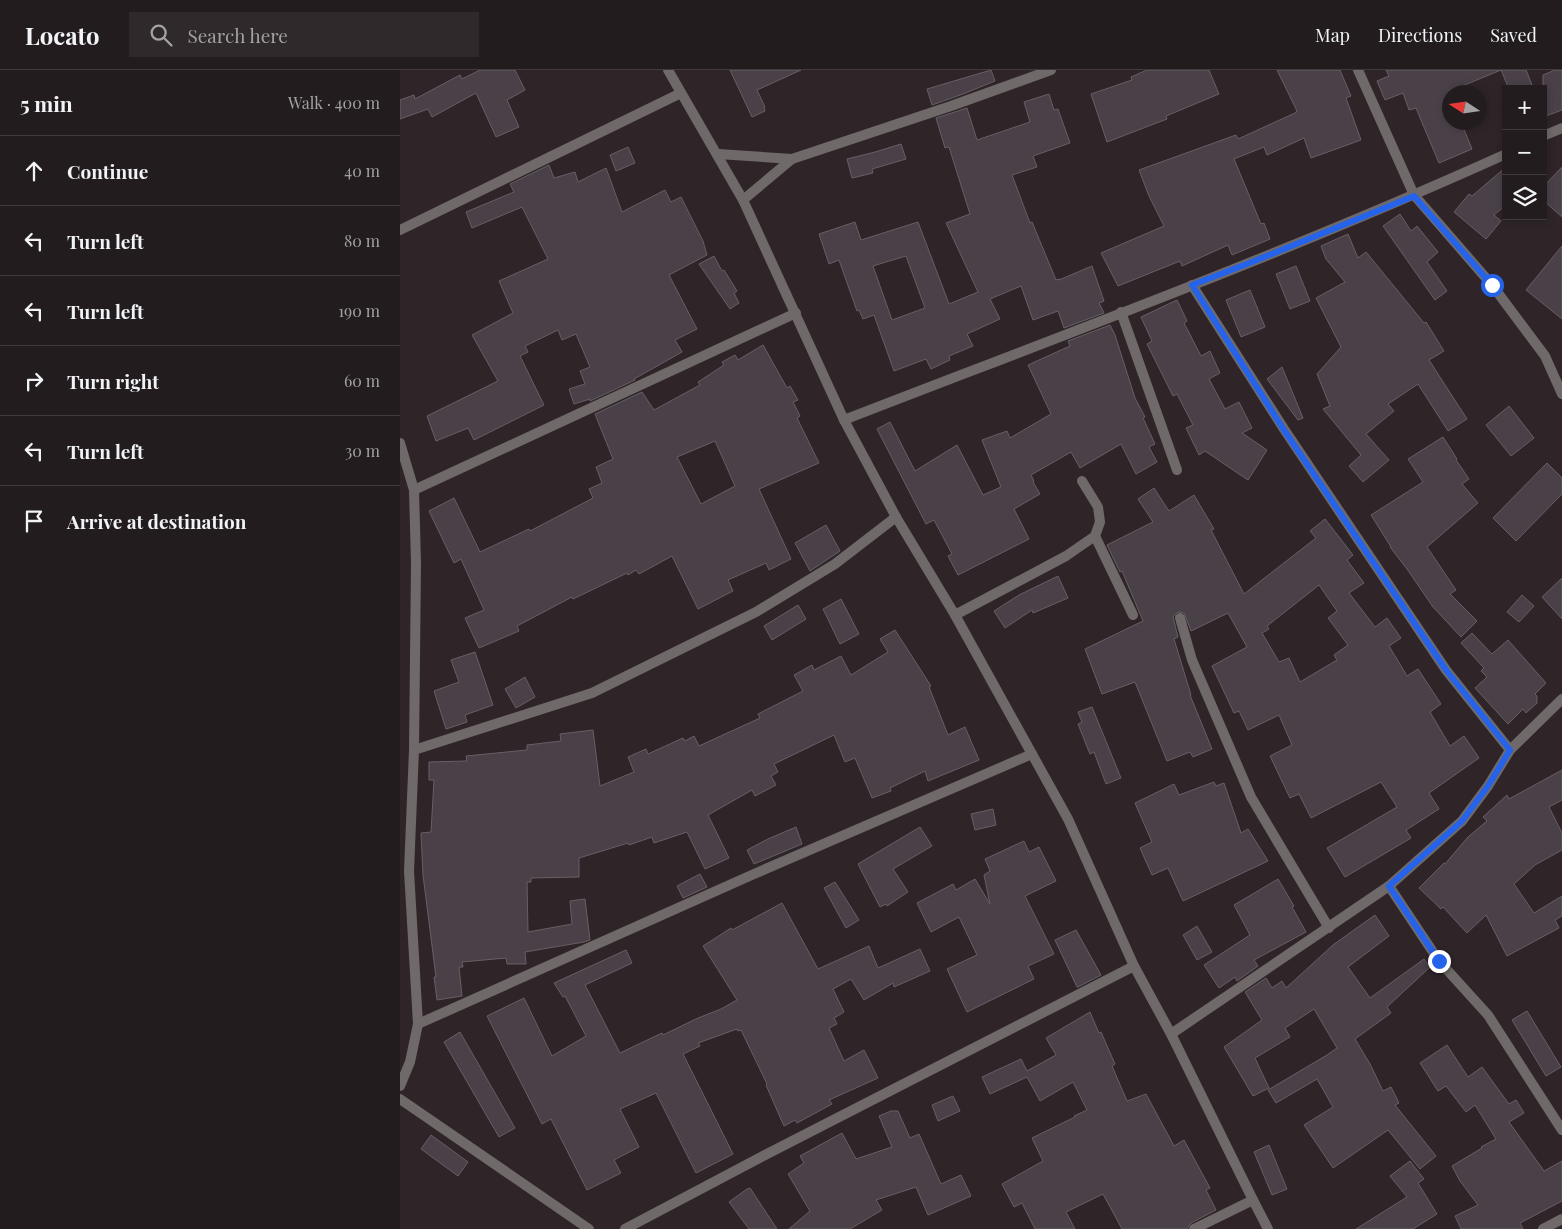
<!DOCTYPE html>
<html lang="en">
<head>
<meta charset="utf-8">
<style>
  :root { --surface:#231c1e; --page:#2f292b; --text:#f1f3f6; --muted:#a3a1a4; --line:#403a3c }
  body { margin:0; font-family:"Playfair Display",serif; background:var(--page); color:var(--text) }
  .controls { position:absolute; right:15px; top:15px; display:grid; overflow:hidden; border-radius:0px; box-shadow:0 2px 8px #0003 }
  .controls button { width:45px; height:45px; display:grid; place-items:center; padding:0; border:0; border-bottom:1px solid var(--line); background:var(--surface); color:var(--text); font:25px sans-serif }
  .compass { position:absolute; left:1042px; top:15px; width:45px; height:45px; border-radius:50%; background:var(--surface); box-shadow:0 2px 8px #0003; rotate:282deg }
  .stop { position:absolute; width:15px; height:15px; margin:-11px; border:4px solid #2563eb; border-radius:50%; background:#fff }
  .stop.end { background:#2563eb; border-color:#fff; box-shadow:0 1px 5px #0008 }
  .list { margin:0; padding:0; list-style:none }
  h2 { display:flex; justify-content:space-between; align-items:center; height:65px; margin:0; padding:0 20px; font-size:21px }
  h2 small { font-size:16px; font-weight:400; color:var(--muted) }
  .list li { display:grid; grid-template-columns:32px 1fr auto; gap:15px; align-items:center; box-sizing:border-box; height:70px; padding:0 20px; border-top:1px solid var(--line) }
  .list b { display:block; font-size:19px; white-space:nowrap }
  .list em { font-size:16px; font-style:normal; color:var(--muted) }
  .icon { flex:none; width:28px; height:28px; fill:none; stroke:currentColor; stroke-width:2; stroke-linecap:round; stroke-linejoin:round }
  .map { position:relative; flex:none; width:1162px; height:1159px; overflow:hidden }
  header { display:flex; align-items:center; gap:30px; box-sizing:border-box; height:70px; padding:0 25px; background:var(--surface); border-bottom:1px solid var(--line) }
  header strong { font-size:24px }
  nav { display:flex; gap:28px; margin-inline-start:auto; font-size:18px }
  .search { width:350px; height:45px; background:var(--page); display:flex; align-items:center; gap:12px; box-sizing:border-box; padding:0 18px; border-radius:0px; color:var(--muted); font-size:19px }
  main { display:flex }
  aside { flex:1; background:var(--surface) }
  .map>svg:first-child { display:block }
  .building { fill:#4a4148; stroke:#685e65; fill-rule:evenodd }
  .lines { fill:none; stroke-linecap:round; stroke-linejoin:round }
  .minor { stroke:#6f6969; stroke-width:10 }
  .route { stroke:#2563eb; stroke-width:6 }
</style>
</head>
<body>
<header>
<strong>Locato</strong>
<div class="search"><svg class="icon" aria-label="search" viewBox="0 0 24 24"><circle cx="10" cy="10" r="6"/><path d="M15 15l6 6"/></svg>Search here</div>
<nav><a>Map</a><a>Directions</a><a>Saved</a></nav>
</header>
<main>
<aside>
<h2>5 min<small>Walk · 400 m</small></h2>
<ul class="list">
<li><svg class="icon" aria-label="ahead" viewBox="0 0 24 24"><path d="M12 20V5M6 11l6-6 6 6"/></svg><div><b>Continue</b></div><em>40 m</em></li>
<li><svg class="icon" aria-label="left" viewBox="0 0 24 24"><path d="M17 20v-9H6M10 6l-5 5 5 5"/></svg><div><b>Turn left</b></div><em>80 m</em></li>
<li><svg class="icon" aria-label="left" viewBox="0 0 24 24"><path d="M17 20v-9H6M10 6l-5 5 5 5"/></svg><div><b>Turn left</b></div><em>190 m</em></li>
<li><svg class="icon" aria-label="right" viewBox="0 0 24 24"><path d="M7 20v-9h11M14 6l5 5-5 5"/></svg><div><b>Turn right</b></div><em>60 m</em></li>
<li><svg class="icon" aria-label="left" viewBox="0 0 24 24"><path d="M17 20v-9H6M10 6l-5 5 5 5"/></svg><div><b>Turn left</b></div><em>30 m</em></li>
<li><svg class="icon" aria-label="arrive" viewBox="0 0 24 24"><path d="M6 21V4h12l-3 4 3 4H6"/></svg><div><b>Arrive at destination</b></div></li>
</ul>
</aside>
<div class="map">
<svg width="1162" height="1159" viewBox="0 0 1162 1159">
  <rect width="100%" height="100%" fill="#2f2528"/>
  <!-- building -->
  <g class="building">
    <polygon points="80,0 115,0 125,20 107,30 119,57 96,67 76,23 32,47 28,39 0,49 0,30 14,25 15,29 60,5 62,9"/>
    <polygon points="330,0 401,0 357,20 365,37 364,37 365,41 352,47"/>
    <polygon points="591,0 595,11 563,24 532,35 527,19"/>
    <polygon points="747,0 809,0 819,24 766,46 767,49 707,72 691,24 732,10 731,7"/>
    <polygon points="877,0 940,0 951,26 946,28 961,70 911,88 904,68 867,85 864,77 834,89 861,154 864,153 870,169 832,185 828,175 782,196 780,191 718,216 701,183 764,156 749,126 739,100 836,65 838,69 895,43 897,41"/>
    <polygon points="986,0 1101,0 1050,21 1050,52 1061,52 1072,79 1039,93 1016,38 1009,40 1003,23 985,30 977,11 989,6"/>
    <polygon points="1101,0 1126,0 1132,15 1123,19 1109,19"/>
    <polygon points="1155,0 1162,0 1162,40 1143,47 1143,5"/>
    <path d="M649,24L654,40L658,39L670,73L633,86L637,97L612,105L630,153L632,152L656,210L659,209V210L692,196L704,231L699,233L704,243L664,258L658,241L633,250L621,216L590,229L600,249L567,264L573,276L549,286L550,290L531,299L526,289L494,301L474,245L463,249L459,240L457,241L439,190L429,194L419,164L455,152L461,170L518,152L549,234L578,222L546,153L570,144L549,77L545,78L536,48L567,38L577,70L630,52L624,32ZM506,186L525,238L492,250L473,196Z"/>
    <polygon points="501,74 506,89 472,99 473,103 452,108 447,89 475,82"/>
    <polygon points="228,77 235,93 216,101 210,85"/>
    <polygon points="149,95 154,108 175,102 178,112 206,98 222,142 265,120 271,132 281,127 303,171 307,185 269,205 297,259 275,270 282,282 234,309 235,310 190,331 190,329 174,334 169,319 185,314 180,301 190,297 176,264 162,270 158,260 125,276 128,282 120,286 144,335 74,370 68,358 36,371 27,346 98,311 72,265 113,243 99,211 148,189 122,137 72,158 66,142 114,122 110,114"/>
    <polygon points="1106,97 1106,135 1094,145 1101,151 1086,169 1054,142 1069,124 1072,126"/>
    <polygon points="1162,97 1162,147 1143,130 1143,117"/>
    <polygon points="1000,144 1011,161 1017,156 1038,182 1027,192 1047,221 1035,230 983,156"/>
    <polygon points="948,164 958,188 966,182 1024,253 1026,252 1044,281 1029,290 1067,349 1048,361 1018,314 988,334 994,341 966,364 989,390 963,412 949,396 961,385 923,339 930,336 917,304 941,277 916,228 945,212 926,189 921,176"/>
    <polygon points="1162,176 1162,249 1126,220"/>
    <polygon points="314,186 322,201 324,200 337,221 334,223 339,233 330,239 299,194"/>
    <polygon points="896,196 910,231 890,239 876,204"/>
    <polygon points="850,220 865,257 841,267 826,230"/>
    <polygon points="777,230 787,251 784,253 801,286 810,281 820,303 809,309 825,339 839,332 852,358 842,363 867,380 848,410 805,381 799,385 786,358 793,355 777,324 773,326 747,274 752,271 741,247"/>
    <polygon points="710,255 715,265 735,328 745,347 743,348 755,374 749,377 757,392 736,404 721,374 680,398 671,382 631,405 634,411 633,412 640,424 614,439 629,469 558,505 548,486 552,484 534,450 526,454 477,359 490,352 515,401 557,375 583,425 601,417 582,370 607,361 610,368 651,344 628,295 670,276 668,271"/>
    <path d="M363,275L387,318L390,316L398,330L393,332L400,346L397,348L419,393L359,419L391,489L369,500L366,493L328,510L333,521L298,539L272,486L239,504L236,500L228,505L227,503L173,529L172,527L117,556L119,561L79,578L65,548L84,540L61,489L54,493L29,441L54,428L80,482L129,459L130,461L193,428L189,419L202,413L196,397L213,389L195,344L242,322L254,340L300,315L298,312L324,295L322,292L335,285L338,290ZM315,371L335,416L301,434L277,387Z"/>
    <polygon points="882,297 903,348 898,350 867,309"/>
    <polygon points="1109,336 1134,368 1111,386 1086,355"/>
    <polygon points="1043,367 1057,389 1056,390 1069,409 1062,414 1078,433 1027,477 1056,520 1050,524 1077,551 1061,567 1033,537 1007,499 990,477 991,477 971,445 1023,412 1008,389"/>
    <polygon points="1147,393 1162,408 1162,424 1116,471 1093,448"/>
    <path d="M754,418L769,441L794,425L814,459L811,460L844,524L916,468L910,461L925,449L953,485L947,490L964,513L949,523L975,557L987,548L1001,568L989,576L1007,606L1018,599L1041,634L1030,642L1050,676L1064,666L1079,688L1029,723L1039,739L1006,760L1011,768L945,807L927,778L997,737L981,712L911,748L899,724L890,728L870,686L892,675L879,645L848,660L839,641L834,643L812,596L847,577L828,543L791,561L784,543L778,542L773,547L778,567L774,569L791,625H790L812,679L793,687L790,682L767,691L735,612L702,624L685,579L743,551L722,501L720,502L707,475L753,452L738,429ZM919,515L937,541L928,548L948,575L934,585L937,590L900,612L889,588L879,592L862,563L869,559L867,556Z"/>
    <polygon points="426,455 440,481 410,501 395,473"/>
    <polygon points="658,506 668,528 633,543 632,540 605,558 594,541 619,525"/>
    <polygon points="1162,508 1162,549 1142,527"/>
    <polygon points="1122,525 1134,536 1119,552 1107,542"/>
    <polygon points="441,529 459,564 440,574 423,539"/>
    <polygon points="398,535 406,549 372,570 364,556"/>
    <polygon points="495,560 531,616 529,617 548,665 565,657 579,690 528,711 525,701 490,718 491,721 472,728 455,688 445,692 434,665 374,694 378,702 371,706 376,715 355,726 352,720 308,745 329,788 305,799 287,762 254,773 252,767 229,775 228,773 179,788 179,807 131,808 131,812 127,812 128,862 172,854 170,831 185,829 190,870 184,872 125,882 126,894 107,894 106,888 62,892 63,897 59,897 62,926 37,930 34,907 36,907 23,805 21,763 31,762 34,710 29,710 29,692 67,691 66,686 127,680 127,675 161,671 160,664 193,660 200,716 234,702 228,687 246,679 248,684 283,668 285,671 294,666 299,676 360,648 358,644 403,621 394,605 412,595 414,600 441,586 451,605 488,582 480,569"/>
    <polygon points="1072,563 1092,584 1108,570 1146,613 1135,624 1137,626 1137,633 1126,643 1123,639 1108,654 1075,618 1087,607 1081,601 1084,598 1061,573"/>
    <polygon points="75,582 93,635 65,645 67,652 46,659 34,621 59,612 51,590"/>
    <polygon points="125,607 135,627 116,638 105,619"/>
    <polygon points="692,637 721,708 706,714 694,682 690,684 678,654 682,652 678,642"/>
    <polygon points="1162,700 1162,730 1149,737 1162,763 1162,780 1135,795 1114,814 1134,843 1162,826 1162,846 1155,850 1159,858 1107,886 1086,845 1067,863 1043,837 1041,839 1019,818 1044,793 1045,794 1068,767 1087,751 1083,747 1107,725 1109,729"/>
    <polygon points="814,712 816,716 824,713 841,763 848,759 868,791 783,831 768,798 752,805 740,778 752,772 735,733 774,714 779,725"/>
    <polygon points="593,739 596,755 575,760 571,744"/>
    <polygon points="396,757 402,774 354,794 347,780 368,769"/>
    <polygon points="520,757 532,776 493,799 508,822 487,836 486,834 480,837 458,794"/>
    <polygon points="624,771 629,782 639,777 656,811 625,826 654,884 628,896 634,909 567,942 547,899 577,885 559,847 531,862 517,833 553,814 556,820 575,809 590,834 584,805 590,801 585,789"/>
    <polygon points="300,804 307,817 283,828 277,816"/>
    <polygon points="878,809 894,836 892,837 906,862 854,890 858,896 837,911 835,907 819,918 804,895 850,865 834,835"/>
    <polygon points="435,812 459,850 446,858 424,818"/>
    <polygon points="382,833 418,899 469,876 478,898 520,879 530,901 494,917 493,913 464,930 451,909 433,919 444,942 434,948 437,954 429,958 444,991 464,980 478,1008 429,1030 432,1034 397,1053 395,1050 384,1056 366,1015 367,1014 341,960 338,961 337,959 298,973 300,976 283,984 333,1084 296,1103 256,1023 220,1039 239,1077 214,1090 221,1103 187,1120 151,1049 142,1054 87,946 124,928 152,986 186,966 165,926 163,927 154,913 226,880 232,893 185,915 220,983 262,963 263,965 298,948 321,939 337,930 303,876 331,858 332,860"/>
    <polygon points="975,845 989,866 948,897 970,928 1024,889 1030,897 987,937 991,943 955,969 970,994 983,1021 991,1017 999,1033 995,1035 1036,1086 1020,1099 988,1060 933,1098 904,1055 933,1037 917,1009 876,1033 868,1020 927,985 937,978 914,939 885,958 890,967 855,988 869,1018 853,1026 824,977 862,950 845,922 866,908 872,918 882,911 886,918 933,875"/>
    <polygon points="797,856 812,882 797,890 783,865"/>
    <polygon points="676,860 701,905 678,917 677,917 655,870"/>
    <polygon points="1127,941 1161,997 1146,1006 1112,950"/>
    <polygon points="690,942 699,963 701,962 715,994 712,996 727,1031 746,1024 774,1076 784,1070 810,1118 806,1120 816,1140 791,1153 787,1159 722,1159 703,1124 666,1142 675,1159 635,1159 622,1133 614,1137 602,1114 643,1091 632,1068 675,1047 674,1046 687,1040 673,1012 640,1031 627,1007 590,1024 582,1007 621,989 627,1001 656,985 646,968"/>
    <polygon points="60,962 115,1058 99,1067 44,972"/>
    <polygon points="1047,975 1068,1007 1082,997 1109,1034 1116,1030 1124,1043 1109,1052 1144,1101 1162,1091 1162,1131 1120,1153 1123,1159 1061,1159 1055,1146 1078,1135 1060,1111 1052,1096 1082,1078 1081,1077 1096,1069 1075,1035 1066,1042 1046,1016 1038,1021 1020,993"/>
    <polygon points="553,1026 560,1041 538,1051 532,1035"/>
    <polygon points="491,1041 498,1041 510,1068 519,1064 541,1114 561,1105 571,1126 528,1145 516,1117 476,1130 482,1140 450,1159 389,1159 410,1141 388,1104 404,1093 400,1086 442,1063 456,1089 492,1077 479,1046"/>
    <polygon points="31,1065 68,1092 58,1106 21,1079"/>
    <polygon points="869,1075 887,1119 872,1125 854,1082"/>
    <polygon points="1010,1091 1024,1109 1018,1113 1037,1144 1013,1159 956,1159 1007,1127 990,1106"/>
    <polygon points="350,1118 377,1159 349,1159 329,1132 347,1119"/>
  </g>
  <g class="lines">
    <!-- minor -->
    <g class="minor">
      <polyline points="268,0 343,130 444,350 496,447 555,545 668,749 734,896 771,964 853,1130 868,1159"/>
      <polyline points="958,0 1014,125 1092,215 1145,286 1162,324"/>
      <polyline points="1143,66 1162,58"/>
      <polyline points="318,84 392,89 551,36 651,0"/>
      <polyline points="343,130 392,89"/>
      <polyline points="0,160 281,23"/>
      <polyline points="792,215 884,359 1046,600 1110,680 1162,629"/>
      <polyline points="721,242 777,400"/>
      <path d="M444,350C666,264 889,182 1106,84"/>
      <polyline points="0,373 14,420 16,493 14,680 9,801 18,954 10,992 0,1016"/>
      <polyline points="14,420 396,243"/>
      <polyline points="695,466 733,545"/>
      <polyline points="555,545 666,486 695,466 700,452 698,437 682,411"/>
      <polyline points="780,548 792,590 851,727 929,858"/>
      <polyline points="14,680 192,623 356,542 435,494 496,447"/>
      <polyline points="989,816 1039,891 1088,945 1162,1060"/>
      <polyline points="18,954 354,804 632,684"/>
      <polyline points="771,964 989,816 1062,751 1088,716 1110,680"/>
      <polyline points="0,1029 189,1159"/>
      <polyline points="225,1159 365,1085 734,896"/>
      <polyline points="794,1159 853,1130"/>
      <polyline points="1143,1159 1162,1149"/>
    </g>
  </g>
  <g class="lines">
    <!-- route -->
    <polyline class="route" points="1039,891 989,816 1062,751 1088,716 1110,680 1046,600 884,360 792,215 852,192 1014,126 1092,215"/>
  </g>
</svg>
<div class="controls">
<button>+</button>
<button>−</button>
<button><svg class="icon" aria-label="layers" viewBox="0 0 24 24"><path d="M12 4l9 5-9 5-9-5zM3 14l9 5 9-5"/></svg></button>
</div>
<svg class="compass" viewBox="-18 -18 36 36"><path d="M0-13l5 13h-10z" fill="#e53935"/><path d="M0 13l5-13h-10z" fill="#a3a1a4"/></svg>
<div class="stop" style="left:1092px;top:215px"></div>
<div class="stop end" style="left:1039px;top:891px"></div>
</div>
</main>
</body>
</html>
